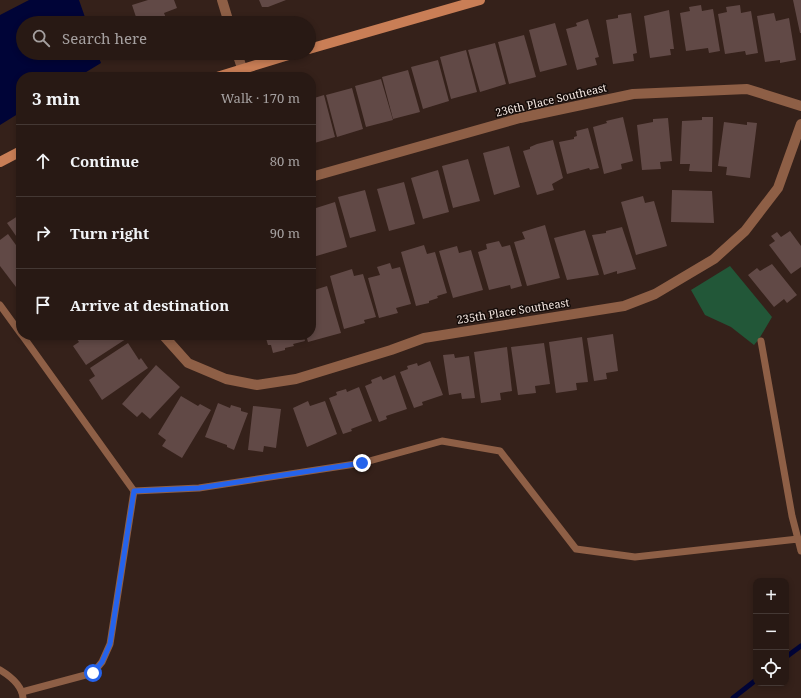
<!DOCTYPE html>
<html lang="en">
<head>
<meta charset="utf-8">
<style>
  :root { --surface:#281914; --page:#30221d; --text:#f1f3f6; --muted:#a5a0a0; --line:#443834 }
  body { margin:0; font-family:"Noto Serif",serif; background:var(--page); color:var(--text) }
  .controls { position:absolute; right:12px; bottom:12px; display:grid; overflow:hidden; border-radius:8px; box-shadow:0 2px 6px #0003 }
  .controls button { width:36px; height:36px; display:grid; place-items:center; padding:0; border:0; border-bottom:1px solid var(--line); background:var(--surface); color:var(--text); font:20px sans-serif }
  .stop { position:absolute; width:12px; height:12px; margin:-9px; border:3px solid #2563eb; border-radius:50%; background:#fff }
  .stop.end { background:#2563eb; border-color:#fff; box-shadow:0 1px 4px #0008 }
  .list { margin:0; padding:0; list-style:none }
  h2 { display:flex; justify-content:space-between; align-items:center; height:52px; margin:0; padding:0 16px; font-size:17px }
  h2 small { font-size:13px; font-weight:400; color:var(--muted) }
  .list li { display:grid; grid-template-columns:26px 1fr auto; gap:12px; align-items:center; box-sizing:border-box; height:72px; padding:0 16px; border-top:1px solid var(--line) }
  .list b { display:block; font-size:15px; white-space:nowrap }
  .list em { font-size:13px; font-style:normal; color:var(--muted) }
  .icon { flex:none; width:22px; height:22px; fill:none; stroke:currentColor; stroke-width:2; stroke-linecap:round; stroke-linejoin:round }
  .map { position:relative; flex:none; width:801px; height:698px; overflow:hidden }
  .search { position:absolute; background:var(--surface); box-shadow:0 2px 6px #0003; left:16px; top:16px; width:300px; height:44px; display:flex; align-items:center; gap:10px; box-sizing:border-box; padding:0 14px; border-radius:22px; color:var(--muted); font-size:15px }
  .panel { position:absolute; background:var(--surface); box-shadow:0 2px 6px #0003; left:16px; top:72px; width:300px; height:268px; border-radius:16px }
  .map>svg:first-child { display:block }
  .green { fill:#225738 }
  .water { fill:#000437 }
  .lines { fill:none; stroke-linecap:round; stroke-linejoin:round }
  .stream { stroke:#000437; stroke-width:5 }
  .building { fill:#614946 }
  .lane { stroke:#8e5f46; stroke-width:7 }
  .street { stroke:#8e5f46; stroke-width:10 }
  .secondary { stroke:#c97e56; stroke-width:10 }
  .route { stroke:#2563eb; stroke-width:5 }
  .labels { text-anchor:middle; stroke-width:3; stroke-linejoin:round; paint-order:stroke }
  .street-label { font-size:11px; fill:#f4e7e1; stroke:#160d0a }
</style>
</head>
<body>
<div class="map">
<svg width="801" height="698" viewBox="0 0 801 698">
  <rect width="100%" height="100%" fill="#35211a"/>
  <!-- green -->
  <polygon class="green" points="730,266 772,317 759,339 754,345 731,327 705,315 691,290"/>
  <!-- water -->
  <polygon class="water" points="29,0 79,0 87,23 23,23 23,53 97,53 101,63 78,77 21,77 21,112 0,125 0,15"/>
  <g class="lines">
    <!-- stream -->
    <g class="stream">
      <polyline points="786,657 801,646"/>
      <polyline points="733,698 756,680"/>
    </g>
  </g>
  <!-- building -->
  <g class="building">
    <polygon points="148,0 174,0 177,8 164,13 168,23 138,23 132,5"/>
    <polygon points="259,0 286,0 268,7 262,7"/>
    <polygon points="793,0 801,0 801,33 800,33"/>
    <polygon points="701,5 702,11 713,9 720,51 709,53 708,48 686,51 680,13 690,11 689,7"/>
    <polygon points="740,5 741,13 751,11 758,53 746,55 745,51 725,54 718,14 727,12 726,7"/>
    <polygon points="669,10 674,49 670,49 671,55 650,58 644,16"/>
    <polygon points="631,13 637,53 633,54 634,61 613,64 606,20 618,18 618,15"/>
    <polygon points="774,13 776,21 789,18 796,60 780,63 780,60 765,62 757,16"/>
    <polygon points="588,19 599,57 595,58 597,65 577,70 566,29 577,26 576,23"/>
    <polygon points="555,23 567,65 540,72 529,30"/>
    <polygon points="524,35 536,77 509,84 498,42"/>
    <polygon points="495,43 506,84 480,92 468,50"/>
    <polygon points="466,50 477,92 451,99 440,57"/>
    <polygon points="438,60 449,101 423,109 411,67"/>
    <polygon points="408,70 420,112 393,119 382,77"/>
    <polygon points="381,79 393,120 366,127 355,86"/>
    <polygon points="352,88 363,129 337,137 326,95"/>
    <polygon points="324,95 335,137 311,144 311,99"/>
    <polygon points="623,117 633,161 621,164 622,169 604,174 593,127 607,123 606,121"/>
    <polygon points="702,117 713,117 712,172 689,171 690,164 680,164 682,121 702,120"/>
    <polygon points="668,118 672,161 660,162 661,169 642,170 637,125 653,122 653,119"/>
    <polygon points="724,122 747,125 747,122 757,123 750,178 726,175 727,167 718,166"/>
    <polygon points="588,128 599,168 590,170 589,168 567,174 559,142 574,139 574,137 577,136 576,131"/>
    <polygon points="553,140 563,178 552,184 554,190 537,195 523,151 530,149 530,147 537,144"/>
    <polygon points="509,146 520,187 494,195 483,153"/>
    <polygon points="468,159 480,201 453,208 442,166"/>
    <polygon points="438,170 449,212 423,219 411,178"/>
    <polygon points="404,182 415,224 389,231 377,189"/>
    <polygon points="365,190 376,231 350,238 338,197"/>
    <polygon points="672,190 712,191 714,223 671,222"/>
    <polygon points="643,196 645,203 654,201 667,246 636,255 621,202"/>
    <polygon points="335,202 347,247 313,257 311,248 311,206 316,204 316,208"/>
    <polygon points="21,214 21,243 7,223"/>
    <polygon points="545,225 560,278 527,286 514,242 525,239 522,232"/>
    <polygon points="622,227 636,269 617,274 617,271 604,275 592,235 606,233 606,231"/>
    <polygon points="585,230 599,275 567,280 554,238"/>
    <polygon points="790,231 801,246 801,267 791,274 769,245 775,241 771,236 777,232 781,237"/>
    <polygon points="8,234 21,252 21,283 16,287 0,266 0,240"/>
    <polygon points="499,241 502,247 510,245 522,286 511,289 510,285 489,290 478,252 487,249 486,244"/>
    <polygon points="424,245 427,254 435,252 447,293 437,296 438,298 429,301 429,303 416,306 401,252"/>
    <polygon points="457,246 459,253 471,250 483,290 453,298 439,251"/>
    <polygon points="390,263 392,269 400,267 411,304 396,308 398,313 379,318 368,278 380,275 377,267"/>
    <polygon points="772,264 797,295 787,303 784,299 774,307 748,275 757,268 760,271"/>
    <polygon points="352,269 354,276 363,274 376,317 364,320 365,323 344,329 330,276"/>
    <polygon points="327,286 341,333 308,342 306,335 311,335 311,291"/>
    <polygon points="613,334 618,371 606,373 607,379 594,381 587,338"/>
    <polygon points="74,335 132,335 86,365 73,346 79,342"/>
    <polygon points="208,335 225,335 210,340"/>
    <polygon points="265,335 303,335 305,341 293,344 294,346 285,348 285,350 273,353 271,345 268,345"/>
    <polygon points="582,337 588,382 576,383 577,390 556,393 549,342"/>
    <polygon points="128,343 139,360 141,358 148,368 102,400 89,380 95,376 90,368"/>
    <polygon points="544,343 550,384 535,386 536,393 518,395 511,347"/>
    <polygon points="507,347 512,391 500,393 501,400 481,403 474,352"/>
    <polygon points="454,354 455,358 469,356 475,398 462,399 461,393 449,395 443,355"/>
    <polygon points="430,361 443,395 422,402 423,405 414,408 400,372 408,369 407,366 417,363 418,366"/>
    <polygon points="156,365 180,387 150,419 142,412 137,417 122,404"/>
    <polygon points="395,375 407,409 386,416 387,419 379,422 365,386 372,383 371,380 381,376 383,380"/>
    <polygon points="359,387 372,421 351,429 352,431 343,434 329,398 337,395 336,392 346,389 347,392"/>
    <polygon points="181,396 198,406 200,404 211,410 182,458 162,446 166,440 158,434"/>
    <polygon points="308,401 310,406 325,401 337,434 307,447 293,408"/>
    <polygon points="218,403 230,408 231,405 241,408 241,411 248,413 234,450 227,447 227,445 205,437"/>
    <polygon points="253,406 281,409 276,448 264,446 263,452 248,450"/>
  </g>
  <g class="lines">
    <!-- lane -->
    <g class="lane">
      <polyline points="0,305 21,334"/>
      <polyline points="22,335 134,491 199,488 362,463 442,441 500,451 576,549 635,557 798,539 801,551"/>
      <polyline points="761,341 792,516 798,539"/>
      <path d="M0,670C10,676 22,686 23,698"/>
      <polyline points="22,692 93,673 102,662 110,644 134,491"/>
    </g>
    <!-- street -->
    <g class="street">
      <polyline points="222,0 229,23"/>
      <polyline points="237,53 242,68"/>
      <polyline points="311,177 520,118 633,94 747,89 801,106"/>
      <polyline points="163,335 188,363 226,379 257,385 296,379 391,350 424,338 624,306 655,294 714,259 745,231 778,188 801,124"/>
    </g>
    <!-- secondary -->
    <g class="secondary">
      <polyline points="309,49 480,0"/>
      <polyline points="217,77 295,53"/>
      <polyline points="0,162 21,151"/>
    </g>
  </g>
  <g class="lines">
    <!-- route -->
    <polyline class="route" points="93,673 102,662 110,644 134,491 199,488 362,463"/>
  </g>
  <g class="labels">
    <!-- street labels -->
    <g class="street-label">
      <text transform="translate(551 100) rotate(-13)" y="4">236th Place Southeast</text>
      <text transform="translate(513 311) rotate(-9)" y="4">235th Place Southeast</text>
    </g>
  </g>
</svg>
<div class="controls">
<button>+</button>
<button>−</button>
<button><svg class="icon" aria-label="locate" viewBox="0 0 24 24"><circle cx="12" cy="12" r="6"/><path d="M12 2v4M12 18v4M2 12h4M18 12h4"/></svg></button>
</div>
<div class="stop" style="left:93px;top:673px"></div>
<div class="stop end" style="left:362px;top:463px"></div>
<div class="search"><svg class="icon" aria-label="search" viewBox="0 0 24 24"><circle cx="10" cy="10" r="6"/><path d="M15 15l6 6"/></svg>Search here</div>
<section class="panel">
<h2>3 min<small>Walk · 170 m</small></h2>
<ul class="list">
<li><svg class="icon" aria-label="ahead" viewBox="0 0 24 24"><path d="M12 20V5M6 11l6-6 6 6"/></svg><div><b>Continue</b></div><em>80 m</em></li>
<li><svg class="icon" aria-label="right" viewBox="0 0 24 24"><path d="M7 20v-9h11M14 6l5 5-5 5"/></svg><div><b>Turn right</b></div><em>90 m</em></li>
<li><svg class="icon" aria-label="arrive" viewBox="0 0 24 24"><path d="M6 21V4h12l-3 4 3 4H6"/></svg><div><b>Arrive at destination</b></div></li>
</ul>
</section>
</div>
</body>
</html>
